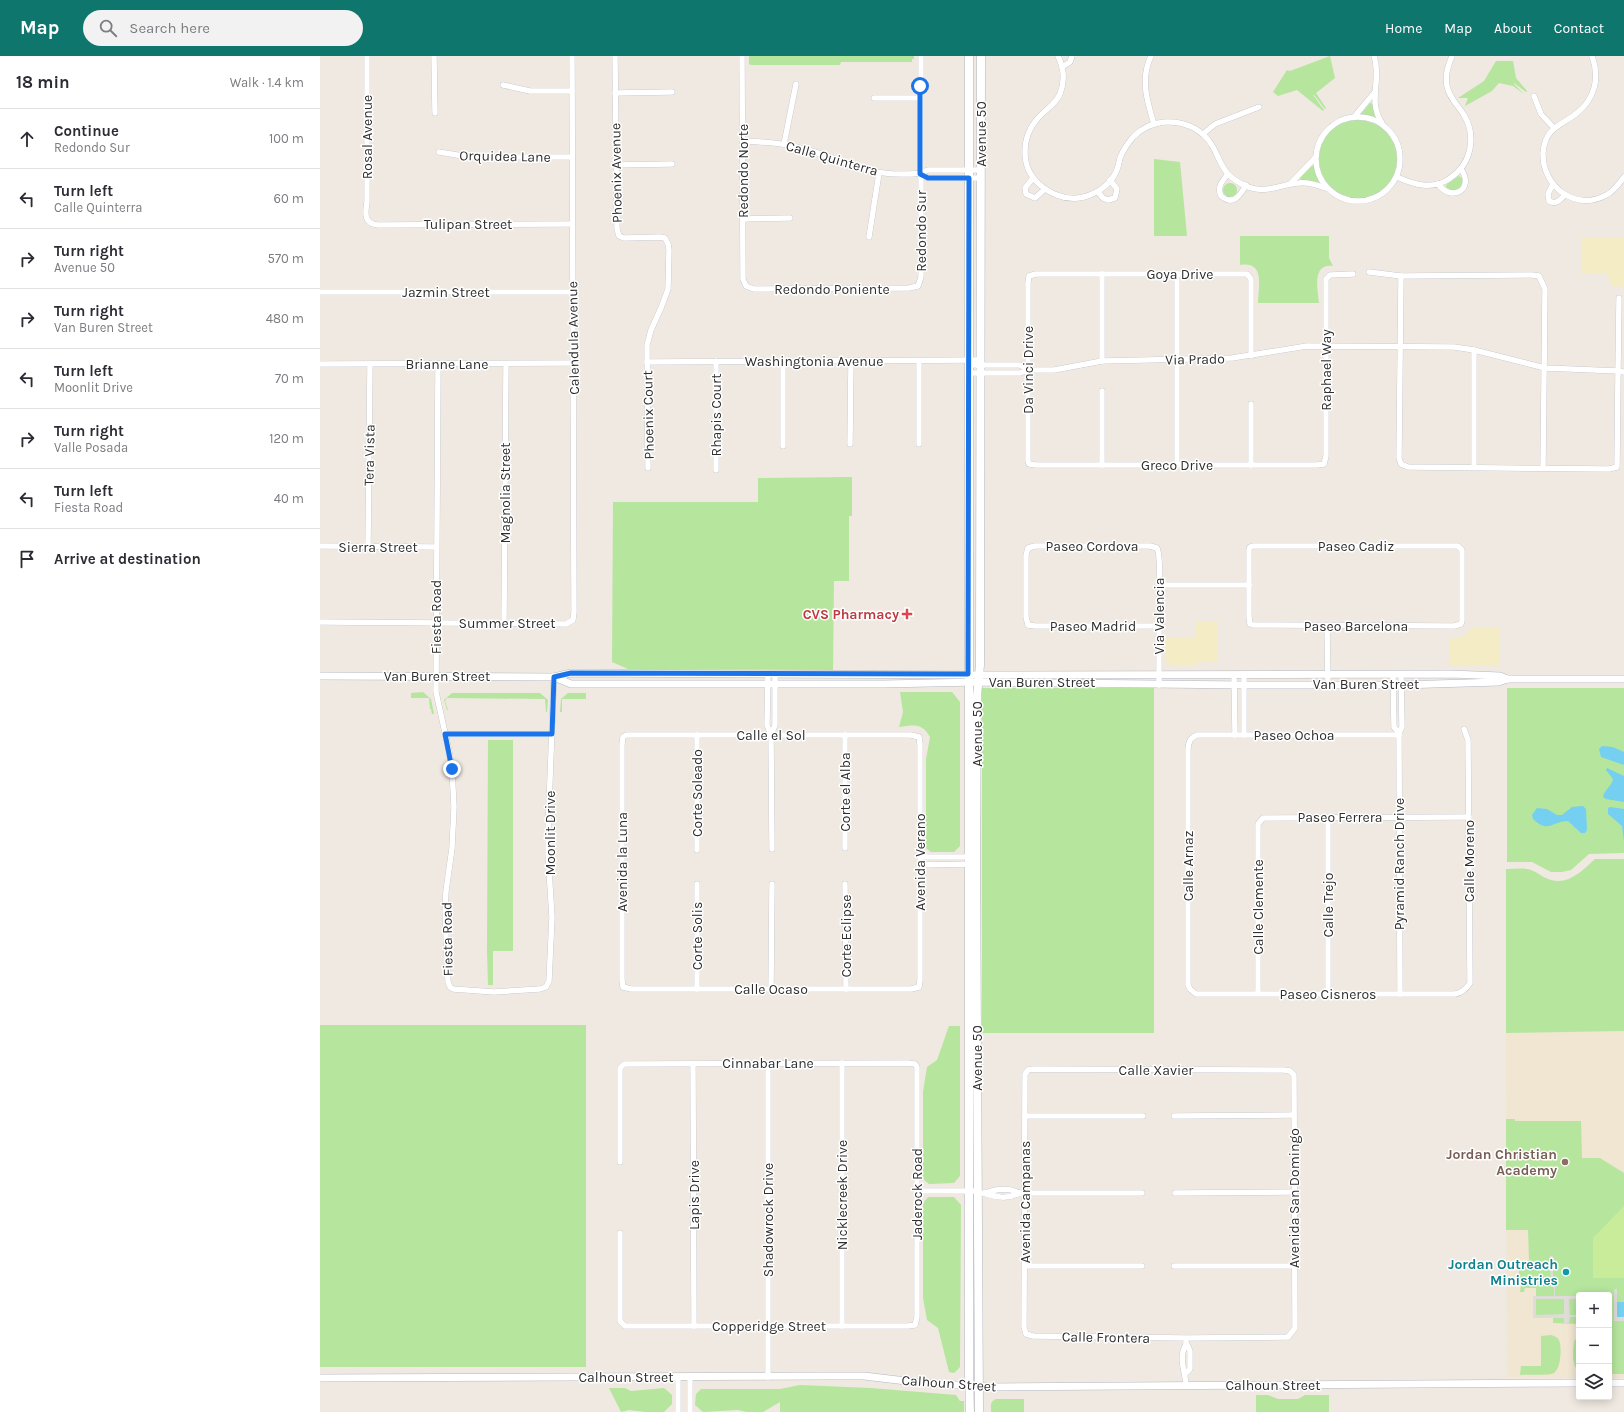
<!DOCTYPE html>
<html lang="en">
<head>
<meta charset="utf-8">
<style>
  :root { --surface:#fff; --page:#f2f2f3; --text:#2b2b33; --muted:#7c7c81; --line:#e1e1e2; --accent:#0f766e }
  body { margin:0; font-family:Karla,sans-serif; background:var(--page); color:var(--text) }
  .controls { position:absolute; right:12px; bottom:12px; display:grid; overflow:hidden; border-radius:4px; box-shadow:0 2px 10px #0003 }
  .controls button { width:36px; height:36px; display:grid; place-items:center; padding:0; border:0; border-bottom:1px solid var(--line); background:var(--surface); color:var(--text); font:20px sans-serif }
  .stop { position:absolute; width:12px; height:12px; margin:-9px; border:3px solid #1a73e8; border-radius:50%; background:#fff }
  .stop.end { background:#1a73e8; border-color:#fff; box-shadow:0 1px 4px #0008 }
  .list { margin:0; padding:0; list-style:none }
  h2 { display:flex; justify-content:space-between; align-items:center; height:52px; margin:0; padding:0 16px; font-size:17px }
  h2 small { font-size:13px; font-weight:400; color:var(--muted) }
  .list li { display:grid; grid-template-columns:26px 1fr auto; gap:12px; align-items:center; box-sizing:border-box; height:60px; padding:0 16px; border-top:1px solid var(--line) }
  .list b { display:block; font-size:15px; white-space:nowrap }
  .list p { margin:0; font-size:13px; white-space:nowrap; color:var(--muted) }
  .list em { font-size:13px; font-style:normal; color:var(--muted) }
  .icon { flex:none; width:22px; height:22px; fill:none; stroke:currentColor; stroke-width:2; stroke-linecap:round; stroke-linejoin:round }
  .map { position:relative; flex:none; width:1304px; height:1356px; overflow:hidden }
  header { display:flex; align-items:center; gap:24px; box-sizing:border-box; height:56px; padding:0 20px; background:var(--accent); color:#fff }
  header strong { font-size:19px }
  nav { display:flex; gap:22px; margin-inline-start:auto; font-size:14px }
  .search { width:280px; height:36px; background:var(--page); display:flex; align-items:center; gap:10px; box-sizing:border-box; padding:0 14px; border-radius:22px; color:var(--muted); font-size:15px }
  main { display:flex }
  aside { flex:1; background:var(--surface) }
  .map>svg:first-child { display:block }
  .education { fill:#f0e6d1 }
  .green { fill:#b6e59e }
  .sand { fill:#f3ecc5 }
  .pitch { fill:#c9ec9a }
  .plaza { fill:#dfdcd8; fill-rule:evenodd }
  .water { fill:#75cff0 }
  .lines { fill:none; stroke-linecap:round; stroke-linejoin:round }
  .minor-casing { stroke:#b4b7c1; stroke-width:6 }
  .tertiary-casing { stroke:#b4b7c1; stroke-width:8 }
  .secondary-casing { stroke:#b4b7c1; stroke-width:9 }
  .minor { stroke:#fff; stroke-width:5.5 }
  .tertiary { stroke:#fff; stroke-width:7 }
  .secondary { stroke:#fff; stroke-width:8 }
  .route { stroke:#1a73e8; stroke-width:5 }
  .health-dot { fill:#e0444e; stroke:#fff; stroke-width:1.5 }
  .education-dot { fill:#8d6e63; stroke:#fff; stroke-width:1.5 }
  .culture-dot { fill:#0f9aa8; stroke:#fff; stroke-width:1.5 }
  .labels { text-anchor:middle; stroke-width:3; stroke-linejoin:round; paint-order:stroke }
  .street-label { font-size:14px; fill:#2e2e2e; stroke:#fff }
  .health-label { font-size:14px; font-weight:bold; fill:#be3a42; stroke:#fff; text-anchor:end }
  .education-label { font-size:14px; font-weight:bold; fill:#785e54; stroke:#fff; text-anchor:end }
  .culture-label { font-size:14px; font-weight:bold; fill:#0d838f; stroke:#fff; text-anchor:end }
</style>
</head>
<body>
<header>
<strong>Map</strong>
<div class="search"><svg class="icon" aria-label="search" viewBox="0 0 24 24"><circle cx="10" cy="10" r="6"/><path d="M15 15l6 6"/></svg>Search here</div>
<nav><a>Home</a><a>Map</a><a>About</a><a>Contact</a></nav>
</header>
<main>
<aside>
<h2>18 min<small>Walk · 1.4 km</small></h2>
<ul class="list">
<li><svg class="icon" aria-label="ahead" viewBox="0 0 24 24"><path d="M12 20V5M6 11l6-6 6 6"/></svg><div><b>Continue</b><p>Redondo Sur</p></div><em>100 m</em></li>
<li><svg class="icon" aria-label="left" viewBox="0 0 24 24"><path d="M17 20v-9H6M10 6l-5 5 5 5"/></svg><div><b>Turn left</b><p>Calle Quinterra</p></div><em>60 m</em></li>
<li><svg class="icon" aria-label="right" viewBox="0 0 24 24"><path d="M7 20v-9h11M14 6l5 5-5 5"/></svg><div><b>Turn right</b><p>Avenue 50</p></div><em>570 m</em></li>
<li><svg class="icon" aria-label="right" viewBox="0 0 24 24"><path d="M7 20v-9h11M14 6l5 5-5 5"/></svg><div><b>Turn right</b><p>Van Buren Street</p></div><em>480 m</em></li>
<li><svg class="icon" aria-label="left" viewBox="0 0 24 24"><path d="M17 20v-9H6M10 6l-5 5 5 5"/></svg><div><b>Turn left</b><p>Moonlit Drive</p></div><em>70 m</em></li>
<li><svg class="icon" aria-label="right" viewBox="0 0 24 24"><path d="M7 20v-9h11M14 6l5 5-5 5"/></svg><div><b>Turn right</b><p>Valle Posada</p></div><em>120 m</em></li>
<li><svg class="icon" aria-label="left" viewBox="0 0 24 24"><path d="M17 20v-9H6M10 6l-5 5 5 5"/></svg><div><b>Turn left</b><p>Fiesta Road</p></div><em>40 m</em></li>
<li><svg class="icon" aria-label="arrive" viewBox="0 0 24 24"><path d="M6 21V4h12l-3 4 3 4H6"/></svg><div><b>Arrive at destination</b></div></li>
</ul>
</aside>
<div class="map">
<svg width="1304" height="1356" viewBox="0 0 1304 1356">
  <rect width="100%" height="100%" fill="#efe9e1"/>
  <!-- education -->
  <polygon class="education" points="1304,975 1304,1322 1289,1322 1289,1239 1259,1239 1259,1322 1187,1321 1186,977"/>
  <!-- green -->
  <g class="green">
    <polygon points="429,0 594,0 594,3 592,3 592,6 521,6 520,9 431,9 429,8"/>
    <polygon points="1010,0 1015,22 996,37 1006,52 1005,53 994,39 993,39 1004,54 1003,55 977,34 958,40 953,36 967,14 970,15"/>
    <polygon points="1176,5 1193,5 1196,22 1207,35 1206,36 1194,27 1194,28 1204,38 1193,30 1179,27 1172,35 1145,50 1148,42 1138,42 1164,25"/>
    <polygon points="1050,47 1053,48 1055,61 1041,58"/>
    <circle cx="1038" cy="103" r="39"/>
    <polygon points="834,103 860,106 867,180 834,180"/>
    <polygon points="992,110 994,110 999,126 981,125 980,122"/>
    <path d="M1139,120L1142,122C1144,130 1138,135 1130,134L1126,131V129Z"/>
    <circle cx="910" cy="134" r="7"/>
    <path d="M920,180H1009V202L1013,210C991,207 998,235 999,247H938C938,232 946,205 920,209Z"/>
    <polygon points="532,421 532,460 529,460 529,525 514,525 513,614 308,613 292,606 293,446 438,446 438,422"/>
    <rect x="662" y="632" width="172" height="345"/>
    <polygon points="1187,632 1304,632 1304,797 1269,798 1251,814 1242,816 1231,816 1212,806 1187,806"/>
    <polygon points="103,636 111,643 114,658 112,658 111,653 110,653 109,642 91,642 91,637"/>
    <path d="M580,636H632L640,646V790L634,796H611L606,792V703L610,681C602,667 594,669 579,671L583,656Z"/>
    <polygon points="132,637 220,637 228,644 227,656 226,656 225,643 127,642 125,645 128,654 127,654 124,644"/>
    <polygon points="248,637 266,637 266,643 242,643 242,656 240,656 241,643"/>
    <polygon points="168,684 193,684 193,895 173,895 173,929 168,929 167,895"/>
    <path d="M1275,803H1304V975L1186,977V813C1193,813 1201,812 1208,813C1216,815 1223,822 1231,824C1249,829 1263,814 1275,803Z"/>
    <rect x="0" y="969" width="266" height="342"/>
    <polygon points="629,970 640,970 640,1120 634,1127 609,1128 603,1123 603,1036 607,1011 617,1004"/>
    <polygon points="1186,1063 1195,1063 1195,1065 1261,1065 1262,1102 1280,1102 1304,1117 1304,1318 1289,1318 1289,1239 1259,1239 1259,1268 1233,1267 1233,1259 1216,1259 1216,1232 1205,1232 1204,1236 1200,1236 1201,1229 1217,1227 1217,1222 1199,1222 1199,1214 1209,1204 1208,1174 1186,1174"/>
    <polygon points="608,1141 634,1141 641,1149 640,1311 634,1317 629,1316 618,1272 607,1264 603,1242 603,1147"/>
    <path d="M1231,1279C1234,1280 1237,1281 1239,1284C1242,1290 1241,1313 1234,1317C1229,1320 1207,1318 1200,1319L1201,1310H1221V1280Z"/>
    <path d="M1259,1280V1316C1251,1309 1253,1295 1254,1285Z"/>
    <polygon points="480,1329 551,1332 636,1339 640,1345 644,1345 644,1356 460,1356 460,1346 443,1356 427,1356 418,1354 383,1356 375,1349 376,1338 381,1333 460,1333"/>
    <polygon points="289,1332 305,1332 311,1335 344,1332 352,1339 352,1348 344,1356 325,1356 309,1354 301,1356"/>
    <polygon points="936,1339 948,1339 958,1343 978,1343 985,1339 1009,1339 1009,1356 936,1356"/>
    <path d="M676,1343H704V1356H671C671,1350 670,1345 676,1343Z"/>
  </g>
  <!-- sand -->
  <g class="sand">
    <polygon points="1261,181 1304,181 1304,232 1298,230 1293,232 1287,218 1262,218"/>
    <polygon points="876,566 897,566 897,606 881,606 874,609 850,609 846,605 846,582 876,582"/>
    <polygon points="1152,572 1180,572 1180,609 1130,609 1129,583 1143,581"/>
  </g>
  <!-- pitch -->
  <polygon class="pitch" points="1304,1150 1304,1222 1273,1222 1273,1182"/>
  <!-- plaza -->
  <g class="plaza">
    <path d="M1230,1200H1233V1229H1235V1240H1259V1243H1249L1250,1259H1259V1261H1250L1249,1267H1244V1262H1213V1240H1234V1231H1231ZM1216,1243H1244V1258L1216,1259Z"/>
    <polygon points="1294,1233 1297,1233 1297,1261 1304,1261 1304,1265 1294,1265"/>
  </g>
  <!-- water -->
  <g class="water">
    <polygon points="1282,690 1293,691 1304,696 1304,709 1281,701 1279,693"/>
    <path d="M1287,712L1304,720V746L1286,743L1283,741C1284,734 1292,730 1293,723L1286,714Z"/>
    <path d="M1263,750L1266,753L1267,774L1265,777H1261L1248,765C1232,765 1229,778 1213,763L1212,759L1217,752L1227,753L1237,759H1242L1252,751Z"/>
    <polygon points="1290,751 1304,753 1304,785 1302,770 1288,758 1288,752"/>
    <rect x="1297" y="1246" width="7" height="15"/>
  </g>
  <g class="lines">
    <!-- minor casing -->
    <g class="minor-casing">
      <g id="minor">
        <path d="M47,0V146C45,157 44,168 58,169L252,168"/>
        <polyline points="114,0 115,57"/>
        <polyline points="295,0 297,173 299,180 304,182 340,181 345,182 348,188 349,194 348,233 341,252 331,274 327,289 328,412"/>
        <polyline points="422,0 423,223 426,230 434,233 589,232 598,230 601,221 601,0"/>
        <path d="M738,0C744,12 745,25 740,38C735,49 725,54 718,62C701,81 700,111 719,128C729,137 744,144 758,142C773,140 789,131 796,116C798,112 799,106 800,102C803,94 808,87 813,81C822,72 832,67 845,66C865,65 883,73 893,91C898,100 901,110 908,118C913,123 921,128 928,131C947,138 961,128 979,127C988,126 997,129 1005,132"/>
        <path d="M831,0C820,23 827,45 834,68"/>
        <path d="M1054,0C1062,24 1047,45 1062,67"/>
        <path d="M1272,0C1280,21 1275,43 1257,57C1241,70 1225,71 1223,97C1222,131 1257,157 1288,138C1295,134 1299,127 1304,121"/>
        <polyline points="742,11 750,6 752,0"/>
        <polyline points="183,29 210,35 252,35"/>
        <polyline points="295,37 352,36"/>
        <polyline points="1214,40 1221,58 1234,72"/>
        <polyline points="554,42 600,42"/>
        <circle cx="1038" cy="103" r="42"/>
        <polyline points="1034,61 1054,37"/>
        <polyline points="883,78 895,68 939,51"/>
        <path d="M423,85C444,86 464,87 484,93C520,102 544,119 584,118C593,118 600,118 608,114H660"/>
        <polyline points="464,88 476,28"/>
        <polyline points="119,96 149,101 252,101"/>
        <polyline points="295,109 352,108"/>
        <polyline points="600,118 608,122 660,122"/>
        <path d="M908,118C902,125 897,131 901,140C913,150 920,140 926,129"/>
        <path d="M1077,121C1095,129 1112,134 1129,123C1151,109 1157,81 1144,59C1138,49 1129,42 1127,30C1125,19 1128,10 1132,0"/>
        <polyline points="713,122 705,132 706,138 715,142 725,133"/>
        <polyline points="970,128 995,102"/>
        <path d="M1118,128C1132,147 1155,133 1141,113"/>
        <path d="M1233,128L1228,138L1229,145C1236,149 1240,144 1245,139"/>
        <polyline points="778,136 783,142 788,144 795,142 797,133 790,124"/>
        <polyline points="423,163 470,162"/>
        <polyline points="549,181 559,117"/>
        <polyline points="1049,216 1081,220 1212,219 1219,220 1225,233 1223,412"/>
        <polyline points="782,218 782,305"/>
        <polyline points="857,218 857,409"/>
        <polyline points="1081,220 1079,402 1081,408 1088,411 1289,413 1297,411 1298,315 1304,316"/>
        <polyline points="0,236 252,236"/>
        <polyline points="931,300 931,223 927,218 716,218 709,220 708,227 708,405 709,408 716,409 997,409 1004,408 1006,400 1006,223 1010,219 1033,218"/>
        <polyline points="396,305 396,414"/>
        <polyline points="463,305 463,390"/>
        <polyline points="599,305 599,388"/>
        <polyline points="327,306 660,304"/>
        <polyline points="0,308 253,307"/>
        <polyline points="118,308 116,636 129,695 132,713 134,751 132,792 126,835 125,856 128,926 130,931 133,933 174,936 220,933 226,931 229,925 232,861 228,799 228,775 234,621"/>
        <polyline points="648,309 700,309 708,314"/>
        <polyline points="648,317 700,317 708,314 734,314 782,305 912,302 987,290 1134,291 1154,294 1225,312 1298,315 1299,242"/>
        <polyline points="782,335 782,409"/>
        <polyline points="530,388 531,305"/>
        <polyline points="931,409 931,348"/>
        <polyline points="1154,411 1154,294"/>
        <polyline points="0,490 116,491"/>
        <polyline points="48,490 50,308"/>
        <polygon points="933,490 1138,490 1142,494 1142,565 1141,568 1134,570 933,569 930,568 929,561 929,494 930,491"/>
        <polyline points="839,529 929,529"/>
        <polyline points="0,566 246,568 253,564 254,556 252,0"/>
        <polyline points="184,567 186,308"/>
        <path d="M839,570H715L708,569L706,561V499L708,492L715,490H830L837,492C842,501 839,556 839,570V629"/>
        <polyline points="1007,570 1008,629"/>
        <polyline points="448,618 447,669 451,679 452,793"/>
        <polyline points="1073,618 1074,671 1079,677"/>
        <polyline points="914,619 915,679"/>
        <polyline points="924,619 924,679"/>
        <polyline points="125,678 232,678"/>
        <polygon points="306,679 591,679 599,681 600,688 600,924 599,931 591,933 311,933 303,931 302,924 302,688 303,681"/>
        <polyline points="377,679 377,794"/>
        <polyline points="451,679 455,669 455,618"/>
        <polyline points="525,679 525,792"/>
        <path d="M1079,679H877C870,682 869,685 868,693V929L870,933L876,938H1135C1142,937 1146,933 1150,927L1148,684L1144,673"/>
        <polyline points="1008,762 1008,937"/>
        <polyline points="600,801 652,801"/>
        <polyline points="600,809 652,808"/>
        <polyline points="377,828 377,933"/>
        <polyline points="525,828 526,933"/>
        <polyline points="451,933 452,828"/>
        <polyline points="938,937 938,768 943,762 1149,761"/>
        <polyline points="1080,938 1079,677 1082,671 1081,618"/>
        <polyline points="448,1007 448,1321"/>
        <polyline points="522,1007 522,1270"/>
        <polyline points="373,1008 374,1270"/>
        <polygon points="713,1013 964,1014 970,1015 974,1019 975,1272 968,1281 866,1282 713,1280 706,1278 704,1271 705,1018 708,1014"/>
        <polyline points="705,1060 823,1060"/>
        <polyline points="854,1060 974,1059"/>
        <polyline points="300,1106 300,1012 304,1008 588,1007 595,1008 597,1011 597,1261 595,1269 588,1270 305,1270 300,1265 300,1177"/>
        <polyline points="597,1135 653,1135"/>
        <path d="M663,1137C676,1141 687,1144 699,1137"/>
        <path d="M665,1137C676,1133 688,1131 699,1137H822"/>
        <polyline points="855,1137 974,1136"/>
        <polyline points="705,1210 822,1210"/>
        <polyline points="854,1210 974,1210"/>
        <polyline points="865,1318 870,1313 870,1295 866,1286"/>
        <polyline points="358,1321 358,1356"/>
        <polyline points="370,1321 370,1356"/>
        <path d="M866,1329C865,1314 858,1303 866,1288"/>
      </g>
    </g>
    <!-- tertiary casing -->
    <g class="tertiary-casing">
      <g id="tertiary">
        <polyline points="0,620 234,621 251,617 671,619 1131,618 1180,620 1187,623"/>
        <polyline points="234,621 251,628 564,628 658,626 924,629 1081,629 1179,626 1187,623 1304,623"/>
        <polyline points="0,1322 505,1320 544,1320 603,1327 670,1331 1259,1327"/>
        <polyline points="1289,1327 1304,1327"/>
      </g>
    </g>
    <!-- secondary casing -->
    <g class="secondary-casing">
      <g id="secondary">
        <polyline points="649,0 649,1316 650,1356"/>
        <polyline points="659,1356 656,801 657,640 660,609 661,0"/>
      </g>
    </g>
    <!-- minor -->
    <use href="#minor" class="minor"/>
    <!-- tertiary -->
    <use href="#tertiary" class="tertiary"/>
    <!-- secondary -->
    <use href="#secondary" class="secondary"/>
  </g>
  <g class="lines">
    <!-- route -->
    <polyline class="route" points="132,713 125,678 232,678 234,621 251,617 648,618 649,122 608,122 600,118 600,30"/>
  </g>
  <!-- markers -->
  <path class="health-dot" d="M585 552h4v4h4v4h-4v4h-4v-4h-4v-4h4z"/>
  <circle class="education-dot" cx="1245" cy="1106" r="4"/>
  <circle class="culture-dot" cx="1246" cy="1216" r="4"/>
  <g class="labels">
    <!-- street labels -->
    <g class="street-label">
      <text transform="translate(661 78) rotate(-90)" y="5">Avenue 50</text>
      <text transform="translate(47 81) rotate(-90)" y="5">Rosal Avenue</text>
      <text transform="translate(185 100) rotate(1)" y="5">Orquidea Lane</text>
      <text transform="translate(512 102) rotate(16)" y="5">Calle Quinterra</text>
      <text transform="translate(423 115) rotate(-90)" y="5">Redondo Norte</text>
      <text transform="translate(296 117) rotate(-91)" y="5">Phoenix Avenue</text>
      <text x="148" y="173">Tulipan Street</text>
      <text transform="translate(601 175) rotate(-90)" y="5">Redondo Sur</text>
      <text x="860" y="223">Goya Drive</text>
      <text x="512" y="238">Redondo Poniente</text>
      <text x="126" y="241">Jazmin Street</text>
      <text transform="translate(253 282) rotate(-91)" y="5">Calendula Avenue</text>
      <text transform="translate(875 303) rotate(-1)" y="5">Via Prado</text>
      <text x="494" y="310">Washingtonia Avenue</text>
      <text x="127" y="313">Brianne Lane</text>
      <text transform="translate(708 314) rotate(-90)" y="5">Da Vinci Drive</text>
      <text transform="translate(1006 314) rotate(-90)" y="5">Raphael Way</text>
      <text transform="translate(328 359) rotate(-91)" y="5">Phoenix Court</text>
      <text transform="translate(396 359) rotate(-90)" y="5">Rhapis Court</text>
      <text transform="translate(49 399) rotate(-89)" y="5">Tera Vista</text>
      <text x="857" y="414">Greco Drive</text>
      <text transform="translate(185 437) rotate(-90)" y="5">Magnolia Street</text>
      <text x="772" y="495">Paseo Cordova</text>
      <text x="1036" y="495">Paseo Cadiz</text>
      <text x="58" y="496">Sierra Street</text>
      <text transform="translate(839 560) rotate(-90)" y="5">Via Valencia</text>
      <text transform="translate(116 561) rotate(-90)" y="5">Fiesta Road</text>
      <text x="187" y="572">Summer Street</text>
      <text x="773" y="575">Paseo Madrid</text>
      <text x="1036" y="575">Paseo Barcelona</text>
      <text x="117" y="625">Van Buren Street</text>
      <text x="722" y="631">Van Buren Street</text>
      <text x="1046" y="633">Van Buren Street</text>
      <text transform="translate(657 678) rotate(-90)" y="5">Avenue 50</text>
      <text x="451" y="684">Calle el Sol</text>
      <text x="974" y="684">Paseo Ochoa</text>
      <text transform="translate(525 736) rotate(-90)" y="5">Corte el Alba</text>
      <text transform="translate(377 737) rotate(-90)" y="5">Corte Soleado</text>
      <text x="1020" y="766">Paseo Ferrera</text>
      <text transform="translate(230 777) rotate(-90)" y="5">Moonlit Drive</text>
      <text transform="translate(1149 805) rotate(-90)" y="5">Calle Moreno</text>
      <text transform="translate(302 806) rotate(-90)" y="5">Avenida la Luna</text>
      <text transform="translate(600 806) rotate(-90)" y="5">Avenida Verano</text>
      <text transform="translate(1079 808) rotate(-90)" y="5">Pyramid Ranch Drive</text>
      <text transform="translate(868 810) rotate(-90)" y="5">Calle Arnaz</text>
      <text transform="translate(1008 849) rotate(-90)" y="5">Calle Trejo</text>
      <text transform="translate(938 851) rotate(-90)" y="5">Calle Clemente</text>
      <text transform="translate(377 880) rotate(-90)" y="5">Corte Solis</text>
      <text transform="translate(526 880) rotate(-90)" y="5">Corte Eclipse</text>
      <text transform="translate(127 883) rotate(-91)" y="5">Fiesta Road</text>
      <text x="451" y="938">Calle Ocaso</text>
      <text x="1008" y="943">Paseo Cisneros</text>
      <text transform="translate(657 1002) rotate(-90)" y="5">Avenue 50</text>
      <text x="448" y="1012">Cinnabar Lane</text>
      <text x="836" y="1019">Calle Xavier</text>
      <text transform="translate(597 1138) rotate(-90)" y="5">Jaderock Road</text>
      <text transform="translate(374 1139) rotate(-90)" y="5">Lapis Drive</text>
      <text transform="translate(522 1139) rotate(-90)" y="5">Nicklecreek Drive</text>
      <text transform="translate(974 1142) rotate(-90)" y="5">Avenida San Domingo</text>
      <text transform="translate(705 1146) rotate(-90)" y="5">Avenida Campanas</text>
      <text transform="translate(448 1164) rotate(-90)" y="5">Shadowrock Drive</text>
      <text x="449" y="1275">Copperidge Street</text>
      <text transform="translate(786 1281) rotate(1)" y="5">Calle Frontera</text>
      <text x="306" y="1326">Calhoun Street</text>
      <text transform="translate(629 1327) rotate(4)" y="5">Calhoun Street</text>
      <text x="953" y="1334">Calhoun Street</text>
    </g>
    <!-- health labels -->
    <g class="health-label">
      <text x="579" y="563">CVS Pharmacy</text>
    </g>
    <!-- education labels -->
    <g class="education-label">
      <text x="1237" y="1103">Jordan Christian<tspan x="1237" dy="16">Academy</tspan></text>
    </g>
    <!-- culture labels -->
    <g class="culture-label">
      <text x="1238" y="1213">Jordan Outreach<tspan x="1238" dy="16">Ministries</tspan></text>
    </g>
  </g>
</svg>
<div class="controls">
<button>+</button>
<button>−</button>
<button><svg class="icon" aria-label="layers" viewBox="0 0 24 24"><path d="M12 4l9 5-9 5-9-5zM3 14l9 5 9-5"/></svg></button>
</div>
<div class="stop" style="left:600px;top:30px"></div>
<div class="stop end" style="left:132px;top:713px"></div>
</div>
</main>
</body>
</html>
